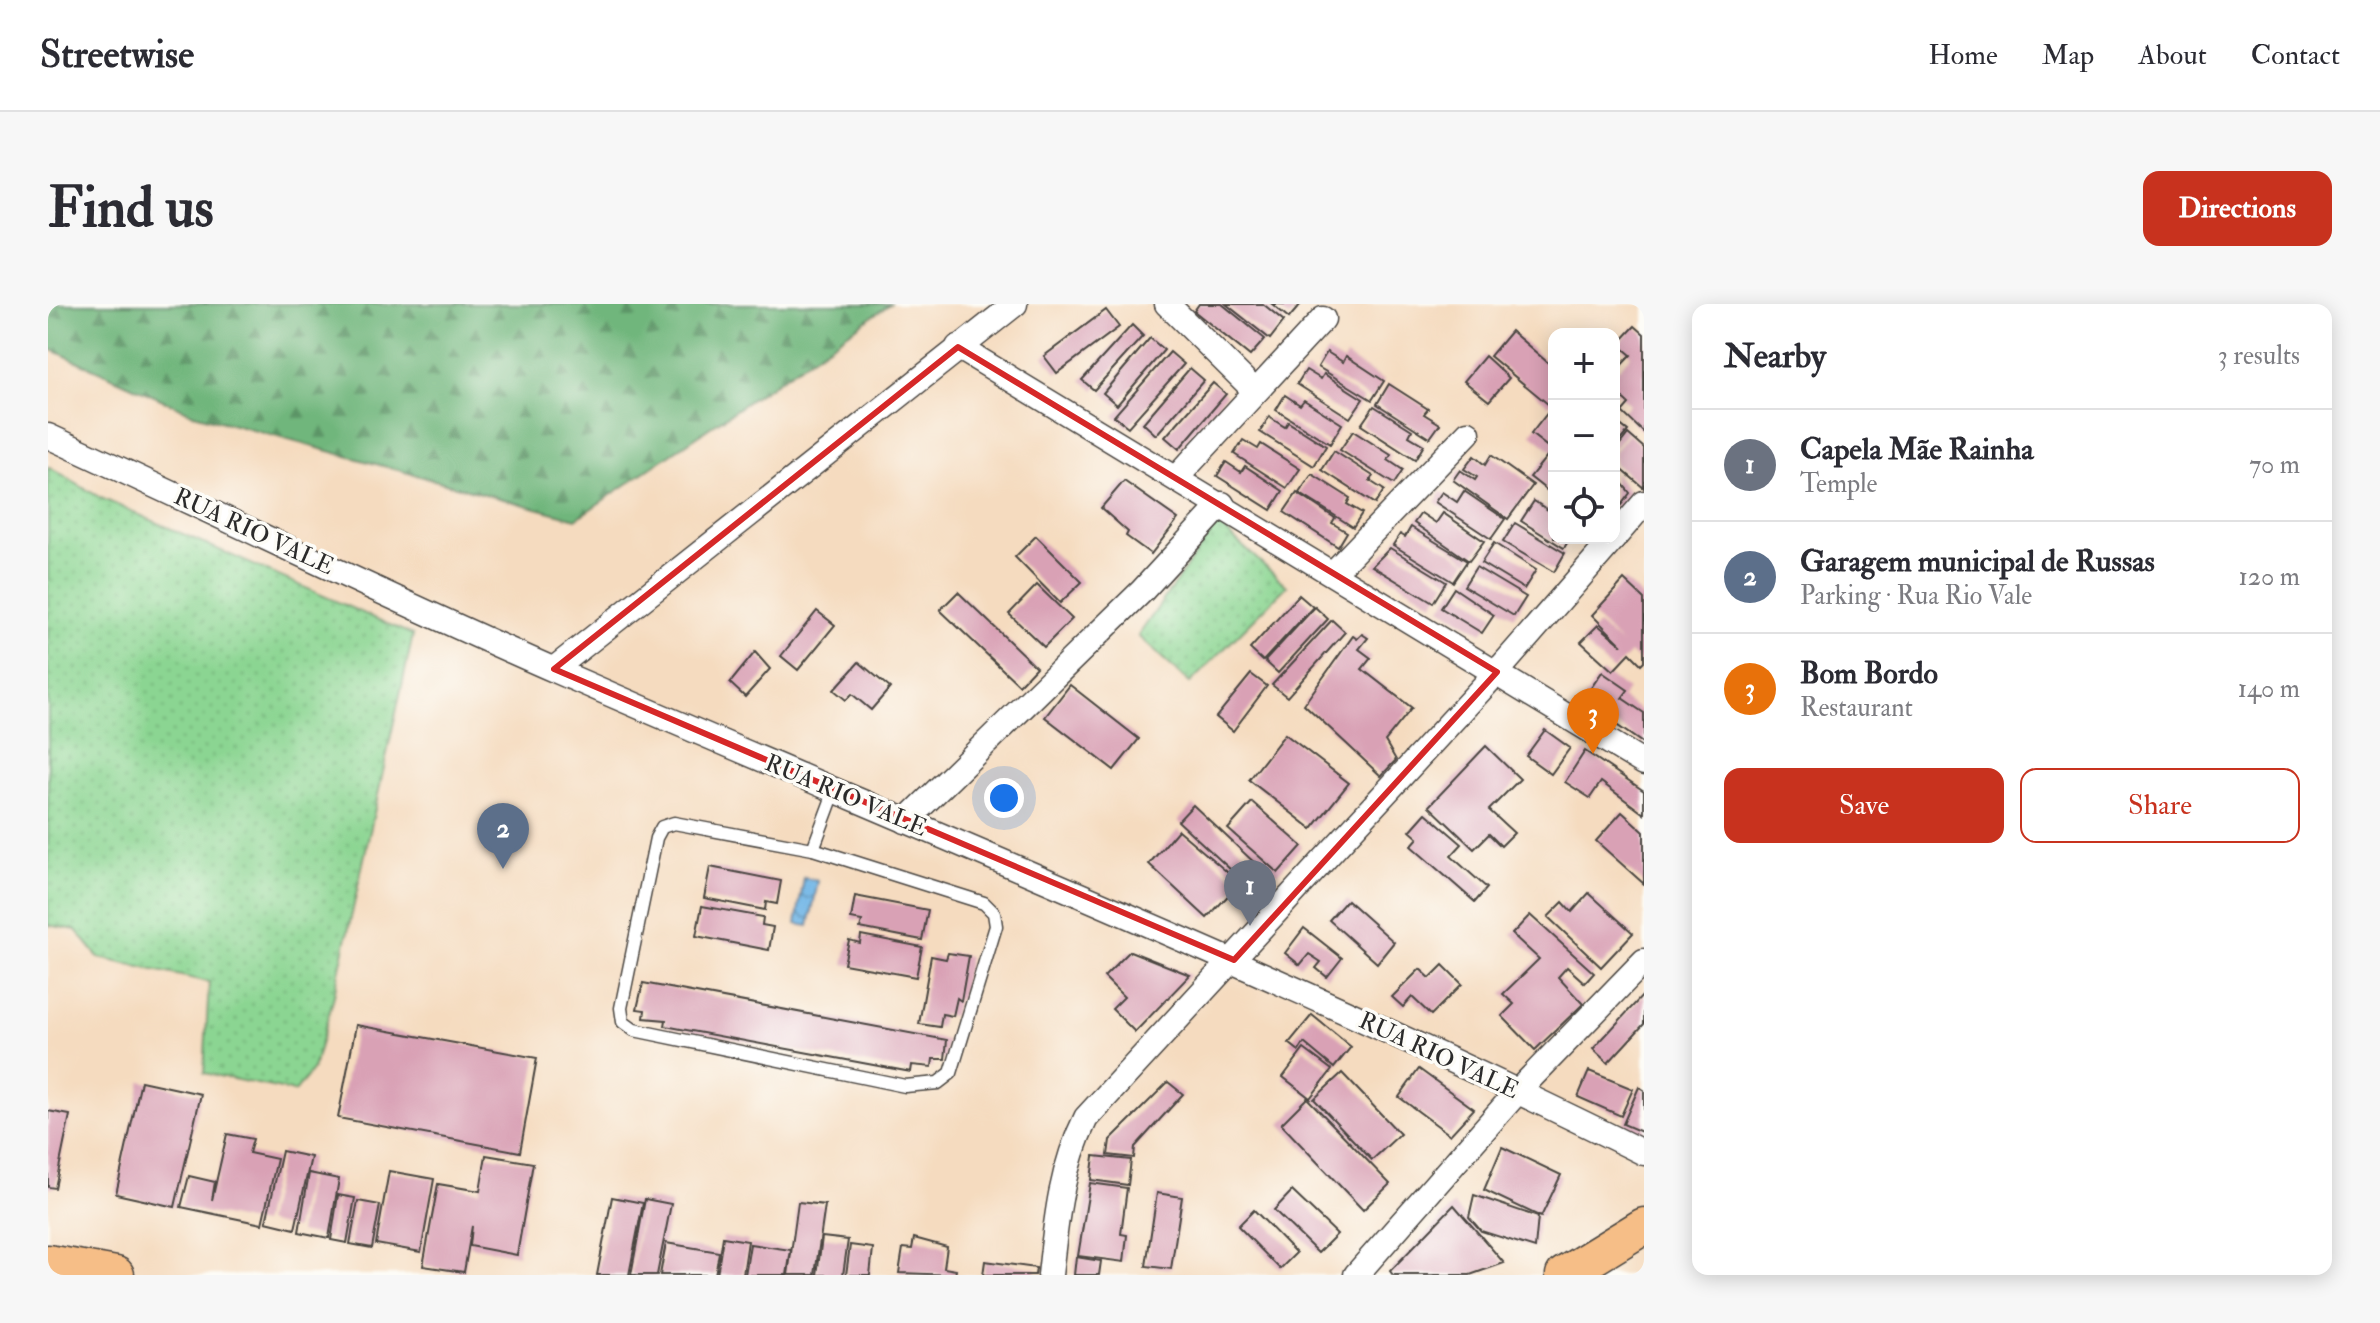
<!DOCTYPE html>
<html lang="en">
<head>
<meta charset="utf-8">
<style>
  :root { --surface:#fff; --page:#f7f7f7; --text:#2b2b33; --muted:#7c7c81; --line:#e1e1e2; --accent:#c8321e }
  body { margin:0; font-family:"IM FELL Double Pica",serif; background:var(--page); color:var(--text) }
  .controls { position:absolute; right:24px; top:24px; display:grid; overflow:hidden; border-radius:16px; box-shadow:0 4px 20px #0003 }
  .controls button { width:72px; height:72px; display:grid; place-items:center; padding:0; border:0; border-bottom:2px solid var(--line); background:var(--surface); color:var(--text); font:40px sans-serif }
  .you { position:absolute; left:956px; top:494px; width:28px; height:28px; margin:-20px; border:6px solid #fff; border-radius:50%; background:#1a73e8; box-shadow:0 0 0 12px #1a73e833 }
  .badge { display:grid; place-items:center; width:52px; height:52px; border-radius:50%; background:var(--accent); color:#fff; font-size:26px; font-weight:700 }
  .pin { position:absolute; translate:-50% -66px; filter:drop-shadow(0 2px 4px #0008) }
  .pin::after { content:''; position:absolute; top:42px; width:28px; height:24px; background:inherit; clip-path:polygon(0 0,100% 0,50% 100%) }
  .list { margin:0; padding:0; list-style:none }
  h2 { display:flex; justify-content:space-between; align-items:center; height:104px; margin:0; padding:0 32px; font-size:34px }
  h2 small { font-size:26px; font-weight:400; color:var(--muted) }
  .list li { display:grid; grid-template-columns:52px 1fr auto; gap:24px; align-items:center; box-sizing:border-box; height:112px; padding:0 32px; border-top:2px solid var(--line) }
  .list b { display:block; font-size:30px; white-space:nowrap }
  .list p { margin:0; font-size:26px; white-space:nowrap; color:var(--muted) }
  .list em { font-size:26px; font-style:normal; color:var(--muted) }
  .actions { display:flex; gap:16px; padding:24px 32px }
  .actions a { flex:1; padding:18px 0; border:2px solid var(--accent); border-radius:16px; text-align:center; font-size:28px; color:var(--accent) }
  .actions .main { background:var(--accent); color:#fff }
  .icon { flex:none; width:44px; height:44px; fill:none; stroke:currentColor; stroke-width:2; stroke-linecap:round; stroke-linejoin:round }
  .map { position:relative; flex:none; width:1596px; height:971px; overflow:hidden; border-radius:16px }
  header { display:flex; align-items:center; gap:48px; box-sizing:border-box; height:112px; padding:0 40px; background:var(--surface); border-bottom:2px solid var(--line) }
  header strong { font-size:38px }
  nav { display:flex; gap:44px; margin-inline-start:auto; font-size:28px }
  .intro { display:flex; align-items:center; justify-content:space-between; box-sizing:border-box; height:192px; padding:0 48px }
  h1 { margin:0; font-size:56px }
  .button { padding:20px 36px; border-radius:16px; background:var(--accent); color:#fff; font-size:28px; font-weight:700 }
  main { display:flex; gap:48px; padding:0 48px }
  aside { flex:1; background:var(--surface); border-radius:16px; box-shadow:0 4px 20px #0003 }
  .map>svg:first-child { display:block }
  .grass { fill:url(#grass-dots); stroke:#5b805e; stroke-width:2 }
  .forest { fill:url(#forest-firs); stroke:#4e7054; stroke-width:2 }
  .water { fill:url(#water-waves); stroke:#4d7088; stroke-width:2 }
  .building { fill:#d9a1b5 }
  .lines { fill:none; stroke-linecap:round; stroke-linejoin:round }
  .service-casing { stroke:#494541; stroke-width:15 }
  .minor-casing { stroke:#494541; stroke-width:27 }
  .primary-casing { stroke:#494541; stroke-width:39 }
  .service { stroke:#fff; stroke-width:12 }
  .minor { stroke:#fff; stroke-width:24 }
  .primary { stroke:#f6be87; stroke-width:36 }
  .marked { fill:none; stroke:#d62828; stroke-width:6; stroke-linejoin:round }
  .labels { text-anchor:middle; stroke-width:7; stroke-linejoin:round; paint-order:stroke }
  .street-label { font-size:24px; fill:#2b2b2b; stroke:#fdfcf7 }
</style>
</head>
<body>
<header>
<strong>Streetwise</strong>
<nav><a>Home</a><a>Map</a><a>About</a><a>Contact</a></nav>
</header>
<div class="intro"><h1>Find us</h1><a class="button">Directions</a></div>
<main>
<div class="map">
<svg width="1596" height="971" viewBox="0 0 1596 971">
  <defs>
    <pattern id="grass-dots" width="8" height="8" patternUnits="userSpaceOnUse" patternTransform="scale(2)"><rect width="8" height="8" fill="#8bd592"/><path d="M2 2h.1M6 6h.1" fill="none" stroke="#78b77e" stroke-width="1.8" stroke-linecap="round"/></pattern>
    <pattern id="forest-firs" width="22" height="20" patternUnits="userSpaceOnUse" patternTransform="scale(2)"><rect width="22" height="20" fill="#70b67c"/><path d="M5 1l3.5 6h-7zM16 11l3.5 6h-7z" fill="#5c9466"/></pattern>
    <pattern id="water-waves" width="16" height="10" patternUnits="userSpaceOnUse" patternTransform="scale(2)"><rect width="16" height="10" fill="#6fb5e6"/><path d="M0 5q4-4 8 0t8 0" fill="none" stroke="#5b93bb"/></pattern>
  </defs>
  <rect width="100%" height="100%" fill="#fdfcf7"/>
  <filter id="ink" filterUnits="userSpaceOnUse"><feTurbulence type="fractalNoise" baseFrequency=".0125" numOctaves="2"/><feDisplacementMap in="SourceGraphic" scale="16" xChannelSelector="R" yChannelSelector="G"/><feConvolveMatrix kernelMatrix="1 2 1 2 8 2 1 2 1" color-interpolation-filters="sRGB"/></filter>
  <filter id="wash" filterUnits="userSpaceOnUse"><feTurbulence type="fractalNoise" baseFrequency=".006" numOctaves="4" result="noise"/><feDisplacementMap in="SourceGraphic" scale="32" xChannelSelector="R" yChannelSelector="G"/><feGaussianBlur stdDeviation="1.8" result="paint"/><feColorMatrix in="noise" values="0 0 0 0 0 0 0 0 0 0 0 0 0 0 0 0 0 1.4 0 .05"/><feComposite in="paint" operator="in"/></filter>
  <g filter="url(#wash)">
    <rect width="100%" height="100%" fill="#f5dbbf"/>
    <!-- grass -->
    <g class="grass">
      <polygon points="0,163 53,194 365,331 285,696 265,765 247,788 156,769 161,678 51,654 28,626 0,621"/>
      <polygon points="1169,219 1239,282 1142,379 1090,332"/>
    </g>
    <!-- forest -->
    <polygon class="forest" points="0,0 842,0 528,215 146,110 0,44"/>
    <!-- water -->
    <polygon class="water" points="756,574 770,577 761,622 748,620"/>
    <g id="blocks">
      <!-- building -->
      <g class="building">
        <polygon points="1151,0 1174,0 1217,35 1202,52 1146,7"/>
        <polygon points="1178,0 1215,0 1236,17 1222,35"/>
        <polygon points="1224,0 1253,0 1241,14"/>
        <polygon points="1058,6 1071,23 1009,69 996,52"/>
        <polygon points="1084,21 1095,32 1046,86 1034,76"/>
        <polygon points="1587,22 1596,30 1596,129 1574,108 1581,100 1566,86 1566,69 1583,51 1570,40"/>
        <polygon points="1463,27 1506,64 1506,96 1501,101 1442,52"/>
        <polygon points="1102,34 1116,46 1069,101 1055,89"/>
        <polygon points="1122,48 1136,60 1080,123 1066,112"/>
        <polygon points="1279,48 1295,58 1298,52 1336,77 1324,96 1270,63"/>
        <polygon points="1437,52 1461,74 1441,97 1416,77"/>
        <polygon points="1142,64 1156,76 1108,131 1095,119"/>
        <polygon points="1258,66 1273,75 1276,70 1315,95 1302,114 1249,80"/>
        <polygon points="1165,79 1178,90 1131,145 1117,133"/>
        <polygon points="1341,80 1380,105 1376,110 1392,120 1382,134 1329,100"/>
        <polygon points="1237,91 1252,101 1256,96 1294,120 1282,140 1228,106"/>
        <polygon points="1326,102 1364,126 1361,132 1376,141 1367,156 1313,121"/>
        <polygon points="1501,107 1506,111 1506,148 1483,130"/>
        <polygon points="1221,113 1237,123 1240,118 1278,142 1266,162 1212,128"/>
        <polygon points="1566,116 1580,127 1566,144"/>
        <polygon points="1305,127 1343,151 1340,156 1355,166 1346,180 1292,146"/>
        <polygon points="1580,130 1596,144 1596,184 1566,159 1566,148"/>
        <polygon points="1195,136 1210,145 1213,140 1252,165 1239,184 1186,150"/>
        <polygon points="1286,147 1325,172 1322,177 1336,186 1327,200 1274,166"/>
        <polygon points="1443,151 1485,181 1460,215 1405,176 1412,166 1427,176 1429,173 1416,165 1426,152 1437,161"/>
        <polygon points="1499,152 1506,158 1506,192 1482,173"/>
        <polygon points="1178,158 1193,168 1197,162 1235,187 1223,206 1169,172"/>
        <polygon points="1566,169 1582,189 1570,205 1566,202"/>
        <polygon points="1264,170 1302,194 1299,200 1314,209 1305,223 1251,189"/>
        <polygon points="1076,177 1130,215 1103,250 1078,232 1080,228 1053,204"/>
        <polygon points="1416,187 1457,215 1443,235 1387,198 1394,188 1409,198"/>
        <polygon points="1249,189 1287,214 1284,219 1299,228 1290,243 1236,208"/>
        <polygon points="1486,197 1506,210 1506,234 1522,234 1516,244 1473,217"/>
        <polygon points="1373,209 1388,219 1395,209 1436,237 1421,257 1366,219"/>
        <polygon points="1467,219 1517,249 1506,268 1455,238"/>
        <polygon points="1363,223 1419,257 1405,278 1345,241 1352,230 1357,233"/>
        <polygon points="988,232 1034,278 1012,299 967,253"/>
        <polygon points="1446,239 1488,266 1476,285 1433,259"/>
        <polygon points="1342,244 1398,278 1385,299 1324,262"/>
        <polygon points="1428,263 1478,293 1466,312 1416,282"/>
        <polygon points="1576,276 1596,295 1596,357 1593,360 1582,349 1565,367 1533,338 1550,321 1574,341 1544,311"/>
        <polygon points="989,281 1024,315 996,343 961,310"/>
        <polygon points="1406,284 1446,311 1434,329 1393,304"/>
        <polygon points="910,288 988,363 971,381 892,306"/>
        <polygon points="1251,291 1265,303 1215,357 1202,345"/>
        <polygon points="1267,303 1280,315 1230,369 1217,357"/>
        <polygon points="769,307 787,321 750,366 733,352"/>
        <polygon points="1284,316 1297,328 1239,393 1224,381"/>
        <polygon points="1314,330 1320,334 1311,345 1323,354 1314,365 1364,404 1337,437 1348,456 1333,472 1256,400 1305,332 1309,335"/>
        <polygon points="707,348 722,365 697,393 682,379"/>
        <polygon points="811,358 842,384 823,406 804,390 798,396 786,386"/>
        <polygon points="1554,368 1580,386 1574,394 1596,409 1596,440 1534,397"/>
        <polygon points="1203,370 1219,382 1185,427 1168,413"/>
        <polygon points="1022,381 1091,435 1066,466 997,413"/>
        <polygon points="1497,426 1522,444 1503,470 1478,452"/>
        <polygon points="1237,430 1301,479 1264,525 1201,476"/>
        <polygon points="1438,442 1472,475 1441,506 1466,529 1453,542 1441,530 1426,545 1381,502"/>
        <polygon points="1537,447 1596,487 1596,510 1553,478 1542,494 1517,478"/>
        <polygon points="1204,498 1254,542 1230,569 1180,525"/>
        <polygon points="1145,501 1210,562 1196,578 1130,517"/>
        <polygon points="1574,508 1596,528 1596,580 1548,537"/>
        <polygon points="1378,509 1414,540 1403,552 1439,584 1427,598 1363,542 1370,534 1362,527"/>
        <polygon points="1130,526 1192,579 1159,614 1101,560"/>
        <polygon points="662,563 733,577 729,600 718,598 717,606 656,594"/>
        <polygon points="1541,589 1585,629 1553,663 1500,613 1515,598 1524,608"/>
        <polygon points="807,592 880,606 874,636 812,624 814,617 803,615"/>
        <polygon points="1299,596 1346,638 1329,659 1281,616"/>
        <polygon points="654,602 715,613 714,621 725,623 721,646 648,632"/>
        <polygon points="1482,611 1546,669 1537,679 1519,663 1510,673 1535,700 1487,746 1454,712 1466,700 1455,690 1491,655 1464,630"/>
        <polygon points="1256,624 1294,654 1279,673 1268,664 1273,658 1261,650 1252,661 1237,649"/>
        <polygon points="813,631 874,643 868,673 796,660 801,636 812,639"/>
        <polygon points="1082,647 1142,671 1087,728 1064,705 1076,693 1056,673"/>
        <polygon points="900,649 921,652 913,697 909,694 905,712 894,710 892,723 871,720 883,652 898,655"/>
        <polygon points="1395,661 1414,680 1383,711 1364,693 1355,703 1344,693 1372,665 1382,674"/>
        <polygon points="595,679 899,736 897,755 885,755 884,763 864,761 863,768 617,722 618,716 596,714 597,706 589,705"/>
        <polygon points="1596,690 1596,720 1560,759 1545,745"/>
        <polygon points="1264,711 1303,743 1286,764 1256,739 1251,747 1241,739"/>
        <polygon points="308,721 489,754 472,848 290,814"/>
        <polygon points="1256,745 1284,766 1262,794 1235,773"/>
        <polygon points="1371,765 1426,805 1402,831 1351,793"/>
        <polygon points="1541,767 1585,785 1573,812 1530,793"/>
        <polygon points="1294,769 1352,830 1324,856 1266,795"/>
        <polygon points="93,777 153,790 127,903 68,890"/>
        <polygon points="1120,778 1135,790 1087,843 1086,854 1060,851 1062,836"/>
        <polygon points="1591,783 1596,786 1596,829 1575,820"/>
        <polygon points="1259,794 1342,880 1315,906 1233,820"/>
        <polygon points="0,807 22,811 7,884 0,883"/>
        <polygon points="179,830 205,835 201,849 229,855 214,920 133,903 141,872 167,878 164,896"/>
        <polygon points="1454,843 1513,871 1493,913 1436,886"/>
        <polygon points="234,847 263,853 247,925 218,918"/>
        <polygon points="438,851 485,859 469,951 422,942 424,922 416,968 375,962 390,880 432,887"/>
        <polygon points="1046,852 1083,856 1080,881 1043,876"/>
        <polygon points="341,867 386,875 373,948 328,940"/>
        <polygon points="261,869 291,875 281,934 251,928"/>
        <polygon points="1042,879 1079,884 1073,930 1079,931 1076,958 1030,952"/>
        <polygon points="1244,887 1289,930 1270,949 1226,906"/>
        <polygon points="1109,889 1134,893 1123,965 1098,962"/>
        <polygon points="290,891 307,894 299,939 283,936"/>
        <polygon points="1426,891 1490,913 1487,944 1433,927 1421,913"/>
        <polygon points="564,893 595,899 581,971 549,971"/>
        <polygon points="597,895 623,900 609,971 583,971"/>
        <polygon points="310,897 332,901 324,944 302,940"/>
        <polygon points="750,898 777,901 767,971 740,971"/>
        <polygon points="1406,901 1456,959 1422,971 1345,971 1342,967"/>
        <polygon points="1206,906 1248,949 1232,965 1190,922"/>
        <polygon points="675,933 700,937 695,971 669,971"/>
        <polygon points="774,933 800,936 795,971 769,971"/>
        <polygon points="866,934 899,943 896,964 908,966 907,971 851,969 855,944 864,945"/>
        <polygon points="618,939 671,948 667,971 612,971"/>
        <polygon points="702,940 743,946 739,971 697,971"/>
        <polygon points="802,941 825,944 822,971 798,971"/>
        <polygon points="1028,953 1053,957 1051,971 1026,971"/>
        <polygon points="937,957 988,964 987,971 935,971"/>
      </g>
    </g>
  </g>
  <g filter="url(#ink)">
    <use href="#blocks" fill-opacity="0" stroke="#494541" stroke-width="2"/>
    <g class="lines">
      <!-- service casing -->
      <g class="service-casing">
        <g id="service">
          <polygon points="626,519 765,545 936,599 946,609 948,622 903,769 890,779 857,782 586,726 575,718 573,704 608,534 614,523"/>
          <polyline points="765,545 787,486"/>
        </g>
      </g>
      <!-- minor casing -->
      <g class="minor-casing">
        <g id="minor">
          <polyline points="1119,0 1207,87"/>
          <polyline points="910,43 1596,459"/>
          <path d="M0,132C170,210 339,293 511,368C874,526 1242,673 1596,849"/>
          <polyline points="1129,173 1275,15"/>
          <polyline points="1566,234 1596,199"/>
          <polyline points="1286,268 1420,129"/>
          <polyline points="506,365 967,0"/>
          <polyline points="858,517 1094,287 1174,200"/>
          <path d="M1002,971C1008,916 1013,864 1038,814L1449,368L1566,234"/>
          <polyline points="1308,971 1470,787 1596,657"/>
        </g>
      </g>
      <!-- primary casing -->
      <g class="primary-casing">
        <g id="primary">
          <polyline points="0,959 68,971"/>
          <polyline points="1516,971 1596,922"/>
        </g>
      </g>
      <!-- service -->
      <use href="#service" class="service"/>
      <!-- minor -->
      <use href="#minor" class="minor"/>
      <!-- primary -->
      <use href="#primary" class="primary"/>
    </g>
  </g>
  <!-- marked area -->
  <path class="marked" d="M910,43L1449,368L1186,656L506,365Z"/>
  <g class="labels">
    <!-- street labels -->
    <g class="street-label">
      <text transform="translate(206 227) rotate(25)" y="8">RUA RIO VALE</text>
      <text transform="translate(798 491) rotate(23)" y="8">RUA RIO VALE</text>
      <text transform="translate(1391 751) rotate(25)" y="8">RUA RIO VALE</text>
    </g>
  </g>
</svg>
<div class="controls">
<button>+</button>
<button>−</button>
<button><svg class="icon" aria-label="locate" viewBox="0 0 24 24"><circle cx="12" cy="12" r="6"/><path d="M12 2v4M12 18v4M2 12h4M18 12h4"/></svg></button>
</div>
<div class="you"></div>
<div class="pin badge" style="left:1202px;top:622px;background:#6b7280">1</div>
<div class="pin badge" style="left:455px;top:565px;background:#5c6f8a">2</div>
<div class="pin badge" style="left:1545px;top:450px;background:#e8710a">3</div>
</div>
<aside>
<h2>Nearby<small>3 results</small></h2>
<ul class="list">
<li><span class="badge" style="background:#6b7280">1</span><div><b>Capela Mãe Rainha</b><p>Temple</p></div><em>70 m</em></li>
<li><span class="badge" style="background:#5c6f8a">2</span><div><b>Garagem municipal de Russas</b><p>Parking · Rua Rio Vale</p></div><em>120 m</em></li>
<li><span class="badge" style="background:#e8710a">3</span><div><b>Bom Bordo</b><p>Restaurant</p></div><em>140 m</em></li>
</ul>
<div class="actions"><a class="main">Save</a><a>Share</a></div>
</aside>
</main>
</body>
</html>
